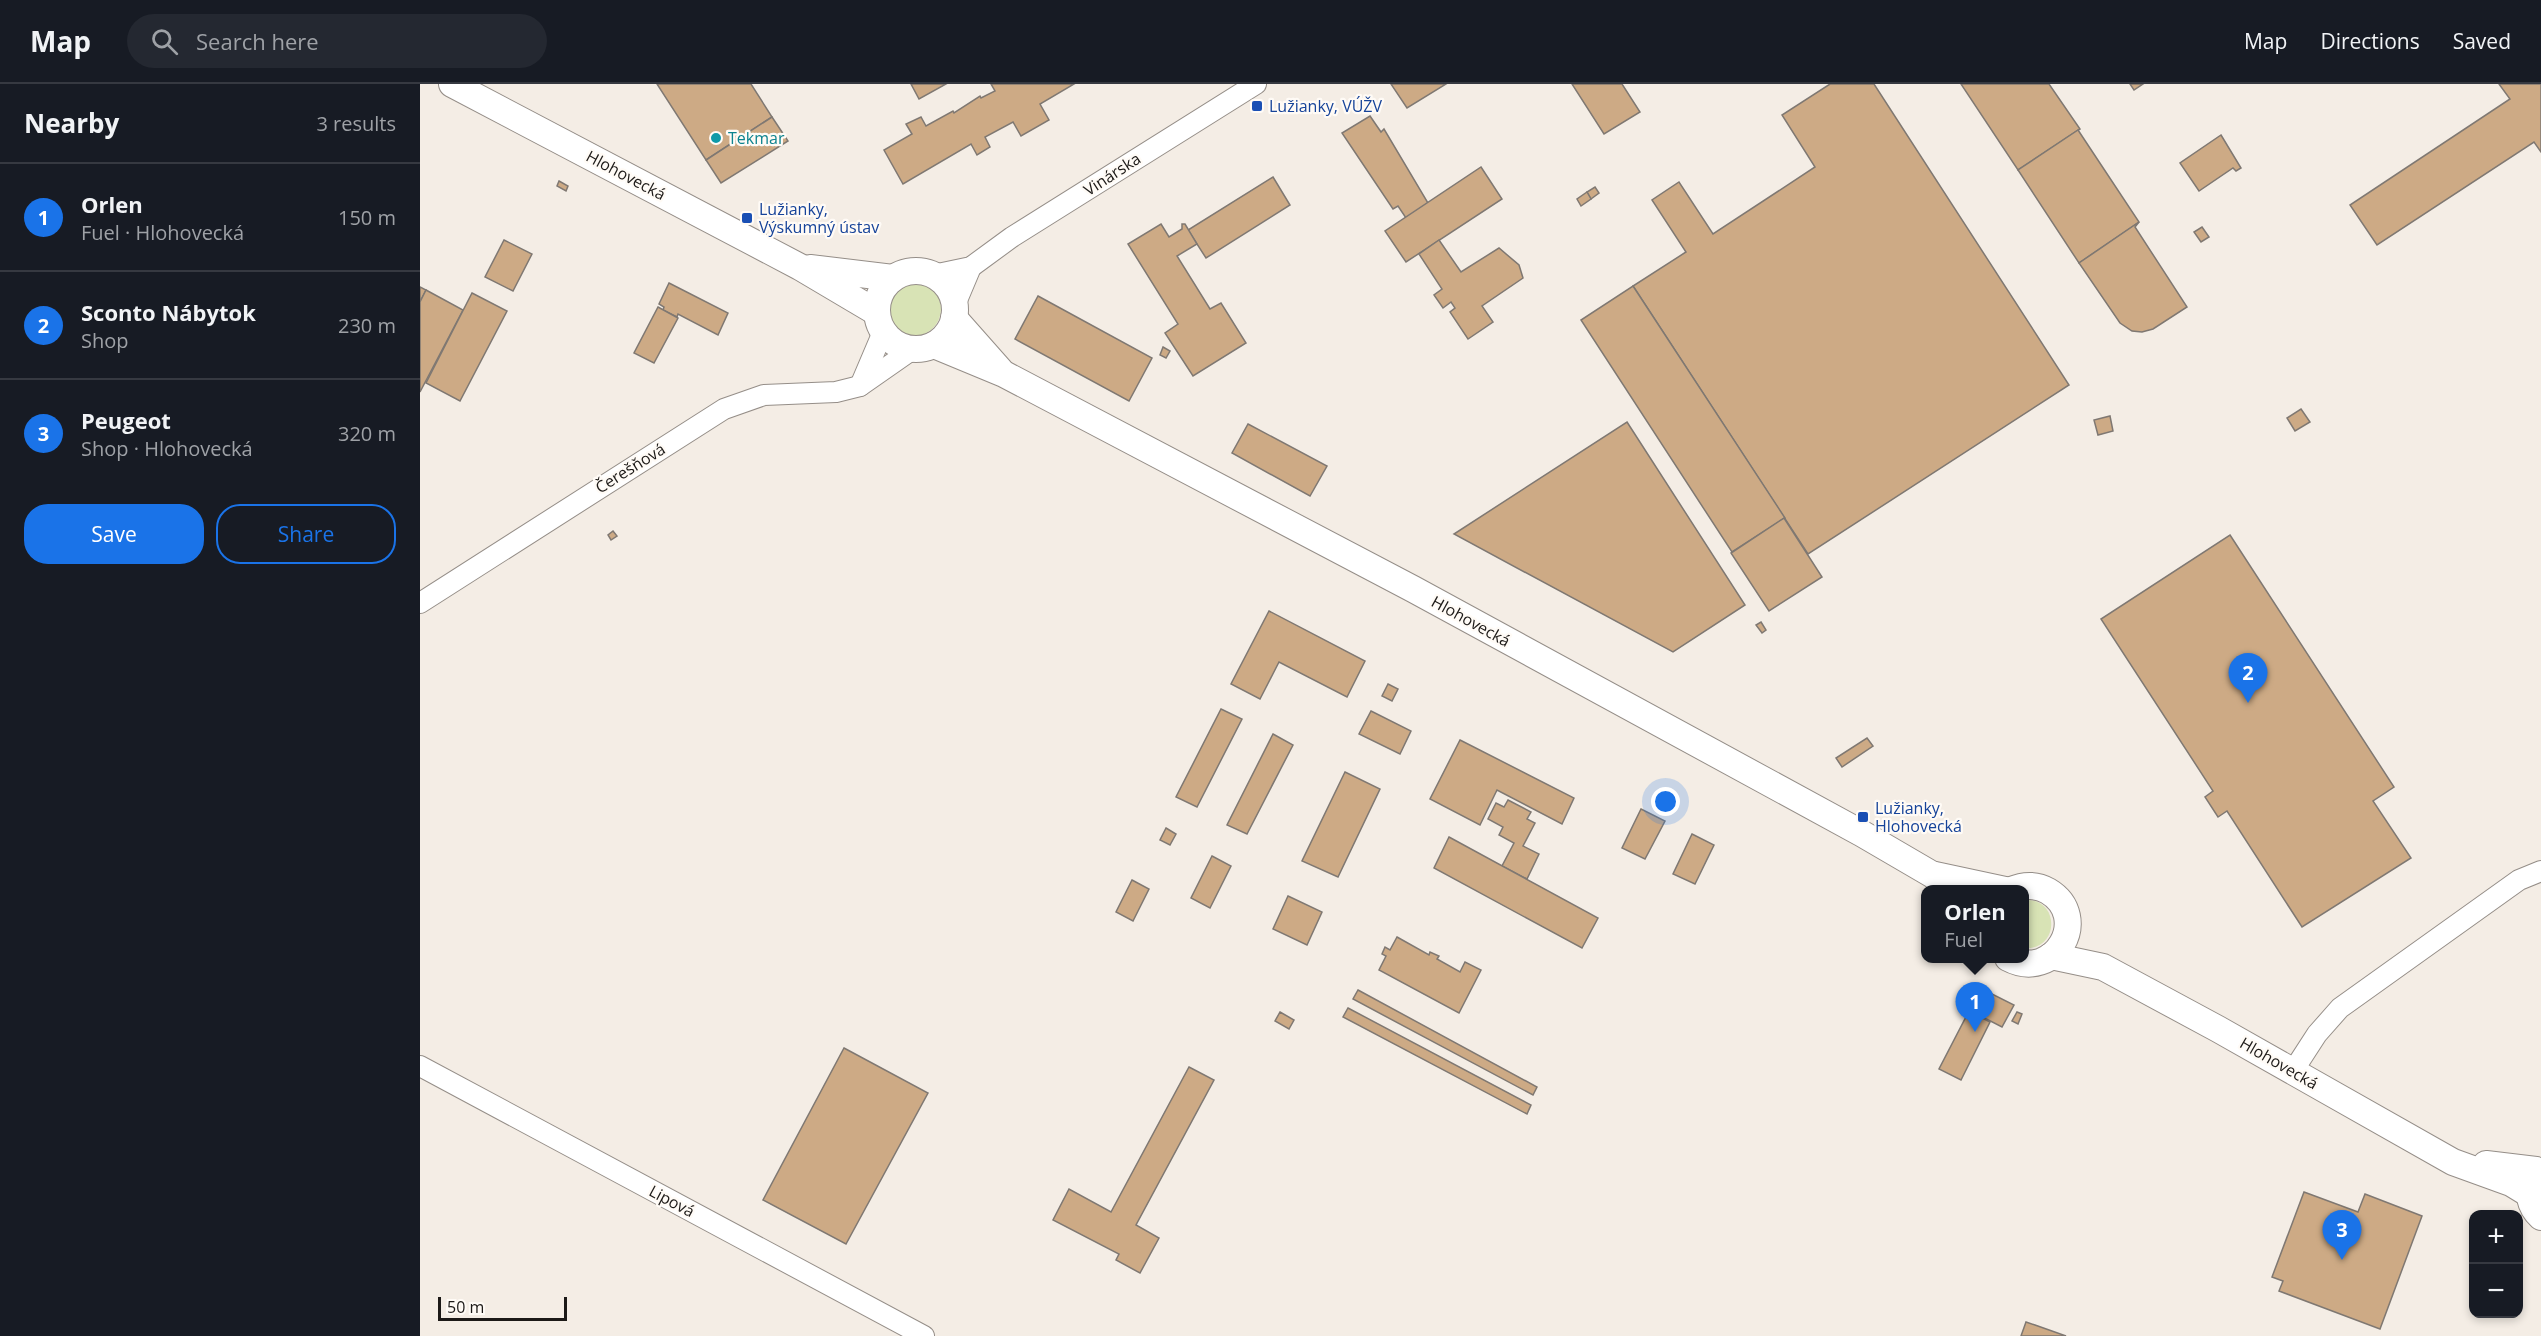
<!DOCTYPE html>
<html lang="en">
<head>
<meta charset="utf-8">
<style>
  :root { --surface:#171b24; --page:#242831; --text:#f1f3f6; --muted:#9ea1a6; --line:#363941; --accent:#1a73e8 }
  body { margin:0; font-family:"Open Sans",sans-serif; background:var(--page); color:var(--text) }
  .controls { position:absolute; right:18px; bottom:18px; display:grid; overflow:hidden; border-radius:12px; box-shadow:0 3px 9px #0003 }
  .controls button { width:54px; height:54px; display:grid; place-items:center; padding:0; border:0; border-bottom:2px solid var(--line); background:var(--surface); color:var(--text); font:30px sans-serif }
  .scale { position:absolute; left:18px; bottom:15px; width:129px; box-sizing:border-box; padding-left:6px; border:3px solid #1c1917; border-top:0; font-size:16px; line-height:21px; white-space:nowrap; color:#1c1917; -webkit-text-stroke:4px #fffbf6; paint-order:stroke }
  .you { position:absolute; left:1246px; top:718px; width:21px; height:21px; margin:-15px; border:4px solid #fff; border-radius:50%; background:#1a73e8; box-shadow:0 0 0 9px #1a73e833 }
  .badge { display:grid; place-items:center; width:39px; height:39px; border-radius:50%; background:var(--accent); color:#fff; font-size:20px; font-weight:700 }
  .pin { position:absolute; translate:-50% -50px; filter:drop-shadow(0 2px 3px #0008) }
  .pin::after { content:''; position:absolute; top:32px; width:21px; height:18px; background:inherit; clip-path:polygon(0 0,100% 0,50% 100%) }
  .popup { position:absolute; left:1501px; top:801px; width:108px; height:78px; box-sizing:border-box; display:grid; place-content:center; border-radius:12px; background:var(--surface); filter:drop-shadow(0 2px 4px #0005); font-size:20px; white-space:nowrap; color:var(--muted) }
  .popup b { font-size:22px; color:var(--text) }
  .popup::after { content:''; position:absolute; left:50%; top:100%; margin-left:-12px; border:12px solid transparent; border-top-color:var(--surface) }
  .list { margin:0; padding:0; list-style:none }
  h2 { display:flex; justify-content:space-between; align-items:center; height:78px; margin:0; padding:0 24px; font-size:26px }
  h2 small { font-size:20px; font-weight:400; color:var(--muted) }
  .list li { display:grid; grid-template-columns:39px 1fr auto; gap:18px; align-items:center; box-sizing:border-box; height:108px; padding:0 24px; border-top:2px solid var(--line) }
  .list b { display:block; font-size:22px; white-space:nowrap }
  .list p { margin:0; font-size:20px; white-space:nowrap; color:var(--muted) }
  .list em { font-size:20px; font-style:normal; color:var(--muted) }
  .actions { display:flex; gap:12px; padding:18px 24px }
  .actions a { flex:1; padding:14px 0; border:2px solid var(--accent); border-radius:24px; text-align:center; font-size:21px; color:var(--accent) }
  .actions .main { background:var(--accent); color:#fff }
  .icon { flex:none; width:33px; height:33px; fill:none; stroke:currentColor; stroke-width:2; stroke-linecap:round; stroke-linejoin:round }
  .map { position:relative; flex:none; width:2121px; height:1252px; overflow:hidden }
  header { display:flex; align-items:center; gap:36px; box-sizing:border-box; height:84px; padding:0 30px; background:var(--surface); border-bottom:2px solid var(--line) }
  header strong { font-size:28px }
  nav { display:flex; gap:33px; margin-inline-start:auto; font-size:21px }
  .search { width:420px; height:54px; background:var(--page); display:flex; align-items:center; gap:15px; box-sizing:border-box; padding:0 21px; border-radius:33px; color:var(--muted); font-size:22px }
  main { display:flex }
  aside { flex:1; background:var(--surface) }
  .map>svg:first-child { display:block }
  .green { fill:#d8e3b5 }
  .building { fill:#cdaa85; stroke:#7f7872; stroke-width:1.5 }
  .lines { fill:none; stroke-linecap:round; stroke-linejoin:round }
  .minor-casing { stroke:#958e88; stroke-width:22 }
  .major-casing { stroke:#958e88; stroke-width:28 }
  .minor { stroke:#fff; stroke-width:20 }
  .major { stroke:#fff; stroke-width:26 }
  .transit-dot { fill:#1a4fb4; stroke:#fffbf6; stroke-width:2 }
  .culture-dot { fill:#0f9aa8; stroke:#fffbf6; stroke-width:2 }
  .labels { text-anchor:middle; stroke-width:4.5; stroke-linejoin:round; paint-order:stroke }
  .transit-label { font-size:16px; fill:#164399; stroke:#fffbf6; text-anchor:start }
  .culture-label { font-size:16px; fill:#0d838f; stroke:#fffbf6; text-anchor:start }
  .street-label { font-size:16px; fill:#1c1917; stroke:#fffbf6 }
</style>
</head>
<body>
<header>
<strong>Map</strong>
<div class="search"><svg class="icon" aria-label="search" viewBox="0 0 24 24"><circle cx="10" cy="10" r="6"/><path d="M15 15l6 6"/></svg>Search here</div>
<nav><a>Map</a><a>Directions</a><a>Saved</a></nav>
</header>
<main>
<aside>
<h2>Nearby<small>3 results</small></h2>
<ul class="list">
<li><span class="badge">1</span><div><b>Orlen</b><p>Fuel · Hlohovecká</p></div><em>150 m</em></li>
<li><span class="badge">2</span><div><b>Sconto Nábytok</b><p>Shop</p></div><em>230 m</em></li>
<li><span class="badge">3</span><div><b>Peugeot</b><p>Shop · Hlohovecká</p></div><em>320 m</em></li>
</ul>
<div class="actions"><a class="main">Save</a><a>Share</a></div>
</aside>
<div class="map">
<svg width="2121" height="1252" viewBox="0 0 2121 1252">
  <rect width="100%" height="100%" fill="#f4ede5"/>
  <!-- green -->
  <g class="green">
    <circle cx="494" cy="225" r="27"/>
    <path d="M1605,816C1640,814 1640,866 1605,864Z"/>
  </g>
  <!-- building -->
  <g class="building">
    <polygon points="237,0 331,0 352,33 286,76"/>
    <polygon points="491,0 526,0 499,15"/>
    <polygon points="571,0 654,0 620,20 629,36 601,52 593,38 565,53 570,63 557,71 551,60 483,100 464,66 492,50 486,40 501,33 506,42 533,27 534,29 560,12 561,14 575,7"/>
    <polygon points="971,0 1026,0 987,24"/>
    <polygon points="1152,0 1202,0 1220,28 1184,50"/>
    <polygon points="1410,0 1454,0 1649,301 1388,470 1213,202 1266,168 1232,116 1259,98 1293,150 1395,83 1362,31"/>
    <polygon points="1541,0 1629,0 1660,45 1598,86"/>
    <polygon points="1710,0 1723,0 1714,6"/>
    <polygon points="2079,0 2121,0 2121,68 2114,58 1957,161 1930,121 2090,15"/>
    <polygon points="950,32 961,48 964,45 1008,119 986,134 978,122 973,125 922,49"/>
    <polygon points="352,33 368,57 301,99 286,76"/>
    <polygon points="1658,46 1719,138 1659,179 1598,86"/>
    <polygon points="1801,51 1821,84 1816,87 1813,84 1779,107 1760,79"/>
    <polygon points="1061,83 1082,115 986,178 965,147"/>
    <polygon points="853,93 870,121 786,174 768,146"/>
    <polygon points="139,97 148,102 146,107 137,102"/>
    <polygon points="1175,103 1179,109 1171,115 1167,108"/>
    <polygon points="1167,108 1171,115 1161,122 1157,115"/>
    <polygon points="1719,138 1715,143 1767,223 1733,245 1722,248 1712,247 1700,239 1659,179"/>
    <polygon points="741,140 749,153 762,145 762,140 765,140 777,160 757,172 790,225 801,219 826,259 773,292 745,249 758,240 708,160"/>
    <polygon points="1782,143 1789,153 1781,158 1774,148"/>
    <polygon points="84,156 112,170 93,207 65,193"/>
    <polygon points="1019,156 1041,188 1079,164 1099,181 1103,194 1062,222 1073,238 1048,255 1030,228 1035,224 1031,218 1023,224 1014,211 1022,205 999,170"/>
    <polygon points="249,199 308,229 298,251 258,230 257,233 243,226 244,223 239,220"/>
    <polygon points="1213,202 1365,434 1312,468 1161,236"/>
    <polygon points="0,203 6,206 0,218"/>
    <polygon points="6,206 43,226 0,308 0,218"/>
    <polygon points="52,209 87,227 40,317 6,299"/>
    <polygon points="618,212 732,274 709,317 595,255"/>
    <polygon points="238,223 258,234 234,279 214,269"/>
    <polygon points="743,263 750,267 746,274 740,271"/>
    <polygon points="1881,325 1890,338 1875,347 1867,334"/>
    <polygon points="1690,332 1693,347 1678,351 1674,336"/>
    <polygon points="1207,338 1325,521 1253,568 1034,450"/>
    <polygon points="828,340 907,382 890,412 812,369"/>
    <polygon points="1364,434 1402,493 1349,527 1311,469"/>
    <polygon points="193,447 197,452 191,456 188,451"/>
    <polygon points="1810,451 1974,703 1953,717 1991,774 1882,843 1807,727 1798,733 1785,713 1793,707 1681,535"/>
    <polygon points="849,527 945,577 927,613 859,578 840,615 811,600"/>
    <polygon points="1341,538 1346,546 1342,549 1336,541"/>
    <polygon points="968,600 978,605 972,617 962,612"/>
    <polygon points="801,625 822,635 777,723 756,713"/>
    <polygon points="951,627 991,647 980,670 939,650"/>
    <polygon points="853,650 873,661 827,750 807,741"/>
    <polygon points="1447,654 1453,662 1422,683 1416,674"/>
    <polygon points="1040,656 1154,714 1142,740 1077,706 1060,741 1010,715"/>
    <polygon points="925,688 960,705 918,793 882,777"/>
    <polygon points="1088,716 1111,728 1107,735 1115,739 1103,762 1119,770 1107,795 1082,782 1094,759 1079,751 1083,743 1068,735 1076,719 1084,723"/>
    <polygon points="1221,725 1245,737 1225,775 1202,764"/>
    <polygon points="746,744 756,750 750,761 740,756"/>
    <polygon points="1272,750 1294,761 1275,800 1253,790"/>
    <polygon points="1029,753 1178,834 1162,864 1014,784"/>
    <polygon points="792,772 811,782 790,824 771,814"/>
    <polygon points="712,796 729,805 713,837 696,828"/>
    <polygon points="868,812 902,828 887,861 853,845"/>
    <polygon points="977,853 1009,871 1010,868 1019,872 1017,875 1040,888 1045,878 1061,886 1039,929 959,886 966,872 962,870 965,863 970,866"/>
    <polygon points="1560,904 1594,921 1582,943 1549,926"/>
    <polygon points="938,906 1117,1003 1113,1011 933,915"/>
    <polygon points="928,924 1111,1021 1107,1030 923,933"/>
    <polygon points="1549,927 1570,938 1541,996 1519,985"/>
    <polygon points="860,928 874,936 869,945 855,937"/>
    <polygon points="1597,928 1602,930 1598,940 1592,937"/>
    <polygon points="424,964 508,1009 426,1160 343,1116"/>
    <polygon points="769,983 794,996 716,1141 739,1154 720,1189 696,1176 699,1170 633,1136 649,1105 691,1128"/>
    <polygon points="1884,1108 1938,1128 1945,1110 2002,1132 1960,1245 1859,1207 1863,1197 1852,1193"/>
    <polygon points="1606,1238 1615,1241 1646,1252 1601,1252"/>
  </g>
  <g class="lines">
    <!-- minor casing -->
    <g class="minor-casing">
      <g id="minor">
        <polyline points="513,191 551,183 592,153 836,0"/>
        <polyline points="535,221 551,183"/>
        <polyline points="440,302 463,248"/>
        <polyline points="0,519 304,325 344,311 416,308 440,302 493,265"/>
        <polyline points="0,982 504,1252"/>
        <polyline points="1873,987 1897,950 1920,924 2099,796 2121,787"/>
      </g>
    </g>
    <!-- major casing -->
    <g class="major-casing">
      <g id="major">
        <polyline points="32,0 380,183 456,228"/>
        <polyline points="390,184 473,194"/>
        <circle cx="496" cy="226" r="39"/>
        <polyline points="534,234 580,286"/>
        <polyline points="514,261 584,290 993,505 1441,749 1513,791 1531,806"/>
        <polyline points="1515,791 1585,806"/>
        <polyline points="1631,872 1683,883 1798,945 2033,1078 2091,1099 2109,1110"/>
        <path d="M1588,874C1635,899 1672,833 1628,807C1616,800 1603,801 1591,806"/>
        <polyline points="2066,1080 2116,1086"/>
        <path d="M2112,1093C2107,1108 2109,1122 2121,1133"/>
      </g>
    </g>
    <!-- minor -->
    <use href="#minor" class="minor"/>
    <!-- major -->
    <use href="#major" class="major"/>
  </g>
  <!-- markers -->
  <g class="transit-dot">
    <rect x="831" y="16" width="12" height="12" rx="3"/>
    <rect x="321" y="128" width="12" height="12" rx="3"/>
    <rect x="1437" y="727" width="12" height="12" rx="3"/>
  </g>
  <circle class="culture-dot" cx="296" cy="54" r="6"/>
  <g class="labels">
    <!-- transit labels -->
    <g class="transit-label">
      <text x="849" y="28">Lužianky, VÚŽV</text>
      <text x="339" y="131">Lužianky,<tspan x="339" dy="18">Výskumný ústav</tspan></text>
      <text x="1455" y="730">Lužianky,<tspan x="1455" dy="18">Hlohovecká</tspan></text>
    </g>
    <!-- culture labels -->
    <g class="culture-label">
      <text x="308" y="60">Tekmar</text>
    </g>
    <!-- street labels -->
    <g class="street-label">
      <text transform="translate(692 90) rotate(-33)" y="6">Vinárska</text>
      <text transform="translate(206 91) rotate(28)" y="6">Hlohovecká</text>
      <text transform="translate(210 384) rotate(-32)" y="6">Čerešňová</text>
      <text transform="translate(1051 537) rotate(29)" y="6">Hlohovecká</text>
      <text transform="translate(1859 979) rotate(30)" y="6">Hlohovecká</text>
      <text transform="translate(252 1117) rotate(28)" y="6">Lipová</text>
    </g>
  </g>
</svg>
<div class="controls">
<button>+</button>
<button>−</button>
</div>
<div class="scale">50 m</div>
<div class="you"></div>
<div class="pin badge" style="left:1555px;top:948px">1</div>
<div class="popup"><b>Orlen</b>Fuel</div>
<div class="pin badge" style="left:1828px;top:619px">2</div>
<div class="pin badge" style="left:1922px;top:1176px">3</div>
</div>
</main>
</body>
</html>
